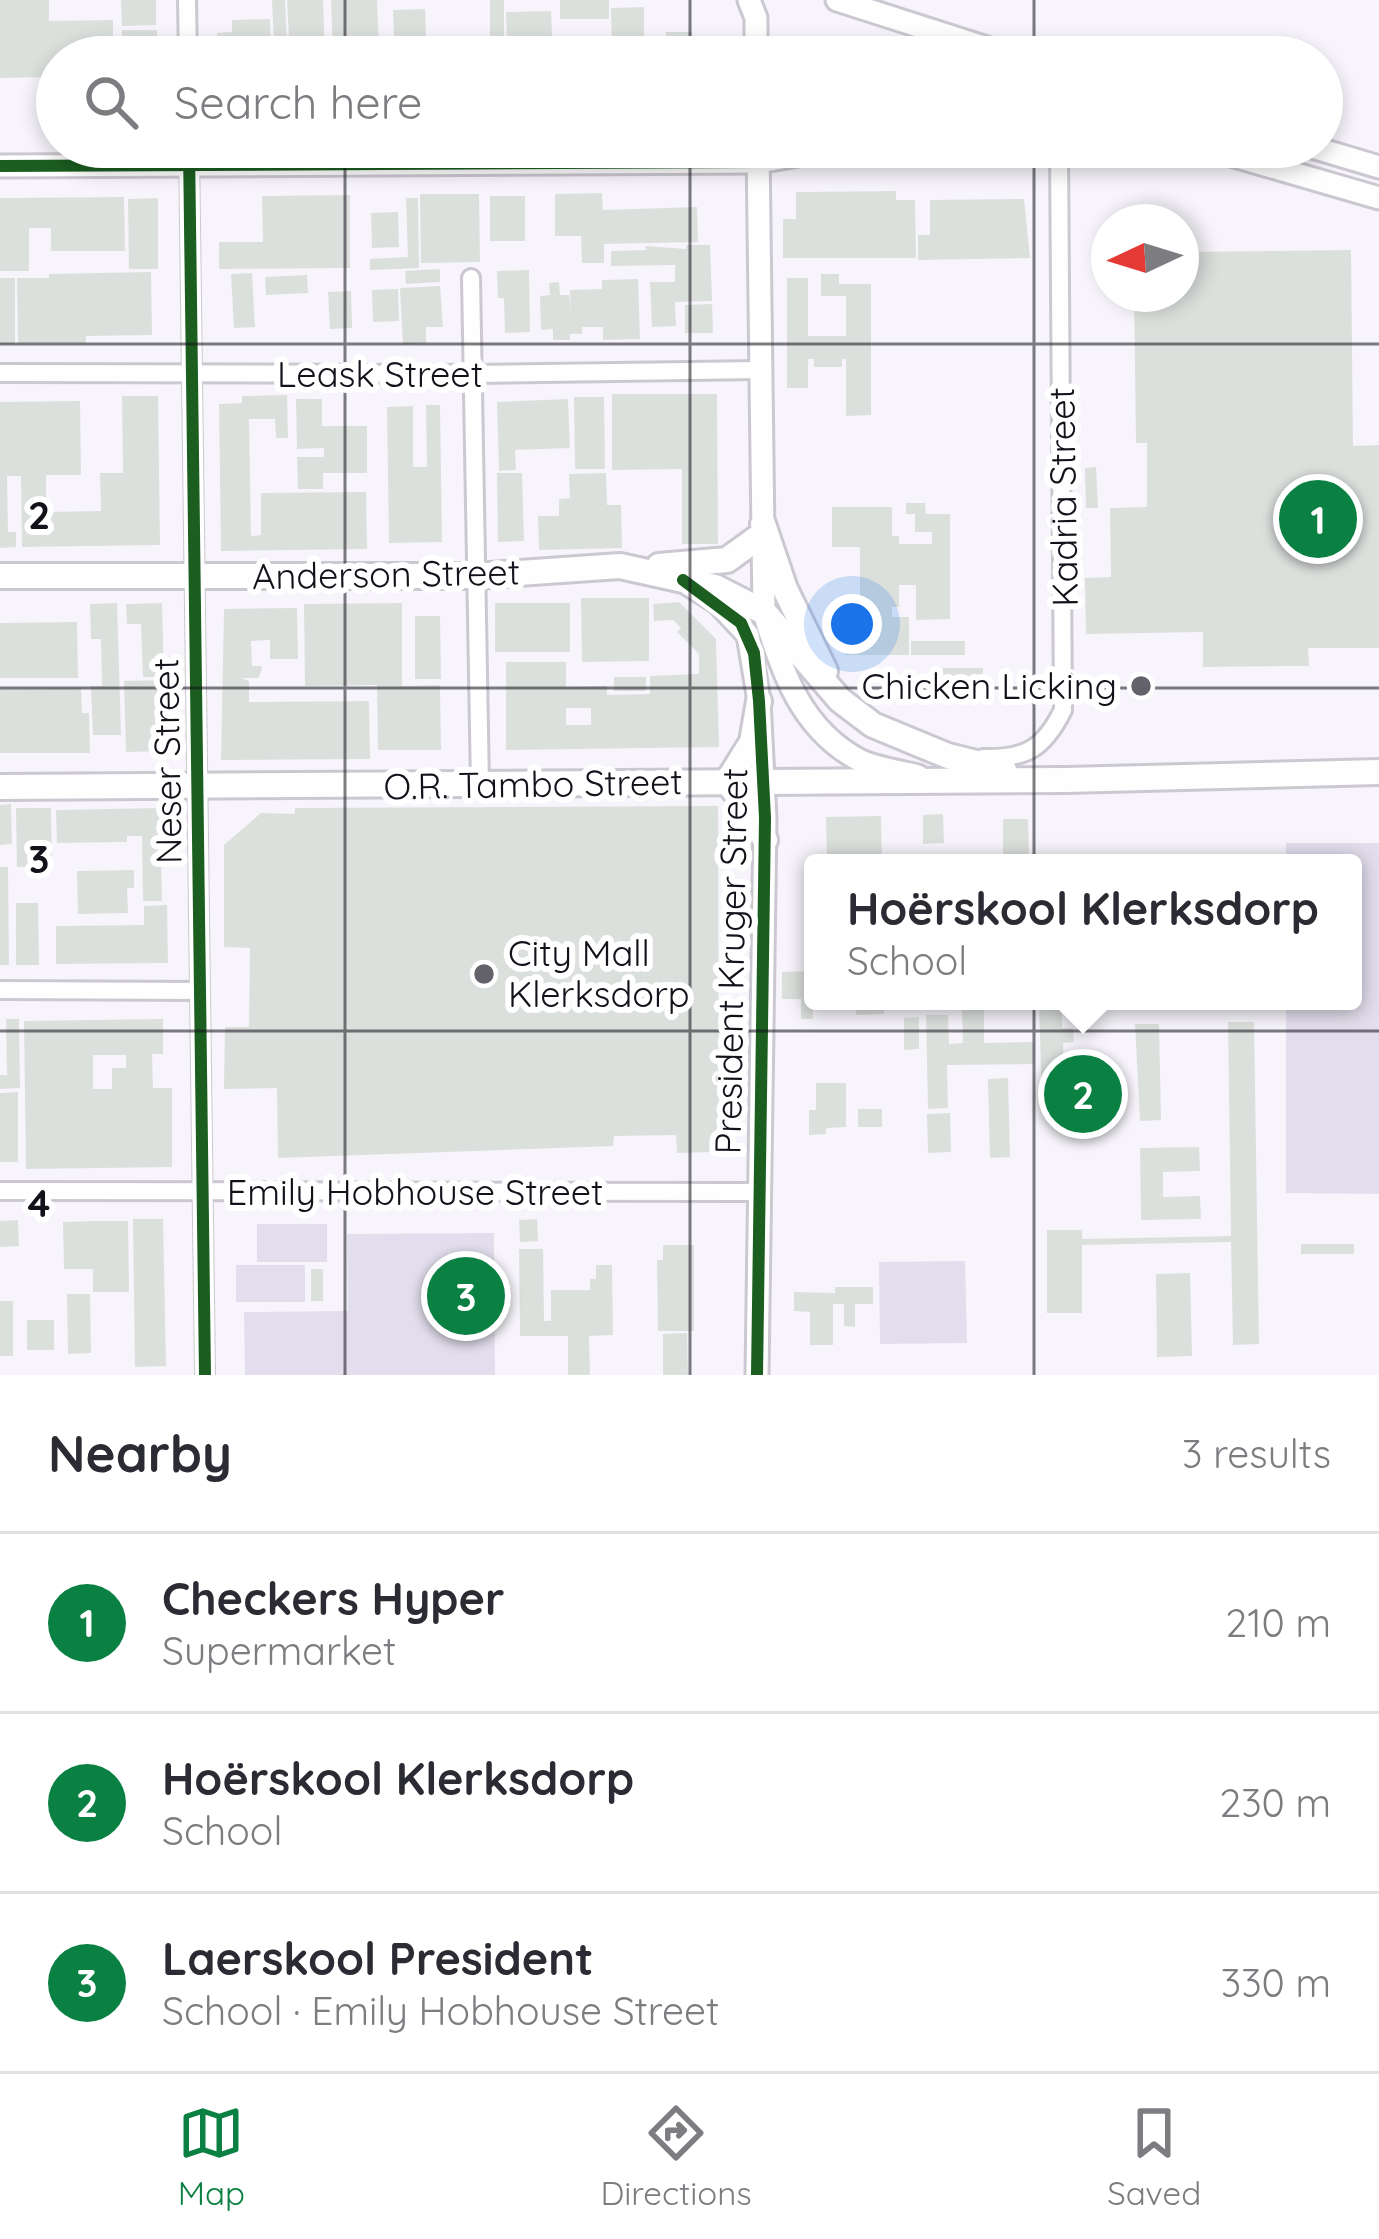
<!DOCTYPE html>
<html lang="en">
<head>
<meta charset="utf-8">
<style>
  :root { --surface:#fff; --page:#f2f2f3; --text:#2b2b33; --muted:#7c7c81; --line:#e1e1e2; --accent:#0b8043 }
  body { margin:0; font-family:Quicksand,sans-serif; background:var(--page); color:var(--text) }
  .compass { position:absolute; left:1091px; top:204px; width:108px; height:108px; border-radius:50%; background:var(--surface); box-shadow:0 6px 18px #0003; rotate:266deg }
  .you { position:absolute; left:852px; top:624px; width:42px; height:42px; margin:-30px; border:9px solid #fff; border-radius:50%; background:#1a73e8; box-shadow:0 0 0 18px #1a73e833 }
  .badge { display:grid; place-items:center; width:78px; height:78px; border-radius:50%; background:var(--accent); color:#fff; font-size:39px; font-weight:700 }
  .pin { position:absolute; translate:-50% -50%; border:6px solid #fff; box-shadow:0 3px 12px #0006 }
  .popup { position:absolute; left:804px; top:854px; width:558px; height:156px; box-sizing:border-box; display:grid; place-content:center; border-radius:12px; background:var(--surface); filter:drop-shadow(0 3px 9px #0005); font-size:39px; white-space:nowrap; color:var(--muted) }
  .popup b { font-size:45px; color:var(--text) }
  .popup::after { content:''; position:absolute; left:50%; top:100%; margin-left:-24px; border:24px solid transparent; border-top-color:var(--surface) }
  .list { margin:0; padding:0; list-style:none }
  h2 { display:flex; justify-content:space-between; align-items:center; height:156px; margin:0; padding:0 48px; font-size:51px }
  h2 small { font-size:39px; font-weight:400; color:var(--muted) }
  .list li { display:grid; grid-template-columns:78px 1fr auto; gap:36px; align-items:center; box-sizing:border-box; height:180px; padding:0 48px; border-top:3px solid var(--line) }
  .list b { display:block; font-size:45px; white-space:nowrap }
  .list p { margin:0; font-size:39px; white-space:nowrap; color:var(--muted) }
  .list em { font-size:39px; font-style:normal; color:var(--muted) }
  .icon { flex:none; width:66px; height:66px; fill:none; stroke:currentColor; stroke-width:2; stroke-linecap:round; stroke-linejoin:round }
  .map { position:relative; flex:none; width:1379px; height:1375px; overflow:hidden }
  .search { position:absolute; background:var(--surface); box-shadow:0 6px 18px #0003; left:36px; right:36px; top:36px; height:132px; display:flex; align-items:center; gap:30px; box-sizing:border-box; padding:0 42px; border-radius:66px; color:var(--muted); font-size:45px }
  .sheet { height:696px; background:var(--surface) }
  nav { display:flex; justify-content:space-around; align-items:center; box-sizing:border-box; height:168px; border-top:3px solid var(--line); background:var(--surface); font-size:33px; color:var(--muted) }
  nav a { display:grid; justify-items:center; gap:6px }
  nav .on { color:var(--accent) }
  .map>svg:first-child { display:block }
  .green { fill:#e3deed }
  .building { fill:#dce0dd; fill-rule:evenodd }
  .lines { fill:none; stroke-linecap:round; stroke-linejoin:round }
  .minor-casing { stroke:#ccc8d1; stroke-width:22 }
  .tertiary-casing { stroke:#ccc8d1; stroke-width:27 }
  .primary-casing { stroke:#ccc8d1; stroke-width:30 }
  .minor { stroke:#fefefe; stroke-width:16 }
  .tertiary { stroke:#fefefe; stroke-width:21 }
  .primary { stroke:#fefefe; stroke-width:24 }
  .cycleway-casing { stroke:#fff; stroke-width:20 }
  .cycleway { stroke:#1b5e20; stroke-width:12 }
  .grid { fill:none; stroke:#14111a; stroke-width:3; stroke-opacity:0.55 }
  .poi-dot { fill:#636169; stroke:#fff; stroke-width:4.5 }
  .labels { text-anchor:middle; stroke-width:12; stroke-linejoin:round; paint-order:stroke }
  .street-label { font-size:36px; fill:#14111a; stroke:#fff }
  .poi-label { font-size:36px; fill:#14111a; stroke:#fff; text-anchor:end }
  .grid-label { font-size:39px; text-anchor:middle; font-weight:bold; fill:#14111a; stroke:#fff; stroke-width:12; stroke-linejoin:round; paint-order:stroke }
</style>
</head>
<body>
<div class="map">
<svg width="1379" height="1375" viewBox="0 0 1379 1375">
  <rect width="100%" height="100%" fill="#f7f5fb"/>
  <!-- green -->
  <g class="green">
    <polygon points="1286,843 1379,843 1379,1194 1286,1193 1286,1001 1353,1001 1353,863 1286,863"/>
    <rect x="257" y="1224" width="70" height="38"/>
    <polygon points="494,1233 495,1375 245,1375 244,1312 348,1311 347,1234"/>
    <polygon points="965,1261 967,1343 880,1344 879,1262"/>
    <rect x="236" y="1265" width="69" height="37"/>
  </g>
  <!-- building -->
  <g class="building">
    <polygon points="0,0 49,0 49,21 113,20 113,54 57,57 57,65 49,65 50,77 0,78"/>
    <polygon points="121,0 156,0 156,25 122,26"/>
    <polygon points="272,0 285,0 287,43 274,43"/>
    <polygon points="287,0 323,0 325,57 290,57"/>
    <polygon points="331,0 377,0 379,48 333,50"/>
    <rect x="490" y="0" width="14" height="56"/>
    <rect x="560" y="0" width="49" height="19"/>
    <polygon points="644,7 644,57 612,57 611,8"/>
    <polygon points="425,9 426,36 394,38 393,10"/>
    <polygon points="551,11 552,38 507,39 506,12"/>
    <polygon points="270,19 271,57 218,57 217,33 232,32 232,20"/>
    <polygon points="122,30 157,30 157,57 122,52"/>
    <polygon points="666,32 692,32 693,57 666,57"/>
    <rect x="569" y="37" width="26" height="20"/>
    <rect x="507" y="43" width="41" height="14"/>
    <polygon points="896,191 896,200 915,200 916,258 783,258 783,219 796,219 796,192"/>
    <polygon points="602,193 603,210 697,207 698,242 604,244 604,263 582,263 581,236 555,236 555,194"/>
    <polygon points="420,194 479,194 480,262 421,263"/>
    <polygon points="350,195 350,268 219,269 219,242 263,242 262,196"/>
    <rect x="490" y="196" width="35" height="45"/>
    <polygon points="124,197 125,251 51,251 51,228 29,228 29,271 0,271 0,198"/>
    <polygon points="158,198 158,269 129,269 128,199"/>
    <polygon points="406,198 418,198 419,268 370,270 370,259 408,257"/>
    <polygon points="1024,199 1030,258 918,260 918,235 930,235 930,200"/>
    <polygon points="398,212 399,247 372,248 371,213"/>
    <polygon points="686,245 710,245 712,301 675,302 676,326 652,327 650,282 675,282 675,265 611,266 611,251 646,250 645,246 686,249"/>
    <polygon points="1351,250 1353,446 1379,445 1379,648 1308,648 1309,666 1203,667 1203,632 1086,634 1085,578 1111,577 1110,508 1147,507 1147,443 1136,443 1134,295 1181,294 1181,252"/>
    <polygon points="440,269 440,282 406,284 405,271"/>
    <polygon points="529,270 530,332 505,333 504,298 498,298 497,271"/>
    <polygon points="151,272 152,335 86,336 86,343 18,343 17,278 49,278 49,274"/>
    <polygon points="252,273 255,327 234,328 231,274"/>
    <polygon points="821,274 839,274 839,284 871,284 871,415 846,416 846,359 842,359 842,367 814,367 814,359 808,359 808,388 787,388 787,278 808,278 808,336 846,336 846,296 821,296"/>
    <polygon points="307,275 308,293 266,295 265,277"/>
    <rect x="0" y="278" width="15" height="66"/>
    <polygon points="638,279 640,339 603,340 603,327 582,327 582,334 570,334 570,340 553,340 553,329 541,330 540,296 550,295 549,283 559,282 560,295 569,295 571,311 570,290 602,289 602,280"/>
    <polygon points="440,286 443,327 426,327 426,343 403,345 400,288"/>
    <polygon points="398,289 399,321 373,322 372,290"/>
    <polygon points="351,291 352,328 330,329 328,292"/>
    <polygon points="712,304 713,333 685,333 685,305"/>
    <polygon points="612,394 717,394 718,544 682,544 682,469 612,470"/>
    <polygon points="287,395 288,438 276,438 275,419 249,419 251,536 261,535 261,493 366,492 367,549 221,551 219,404 242,403 242,396"/>
    <polygon points="122,396 158,396 160,545 22,547 21,476 7,476 8,532 16,532 16,547 0,548 0,402 80,401 81,475 46,475 46,512 101,511 100,473 123,473"/>
    <polygon points="574,397 604,397 605,469 575,469"/>
    <polygon points="296,399 322,399 322,426 367,426 367,473 323,473 323,489 298,489 297,457 324,457 324,448 297,449"/>
    <polygon points="568,399 570,448 515,450 516,470 499,471 497,402"/>
    <polygon points="426,405 440,405 442,542 389,543 387,407 413,406 413,467 427,467"/>
    <polygon points="1096,467 1098,508 1086,508 1085,468"/>
    <polygon points="497,473 522,473 524,541 498,542"/>
    <polygon points="606,473 607,505 621,505 622,548 539,550 538,516 559,516 559,499 570,498 569,474"/>
    <polygon points="906,503 925,503 926,514 950,514 950,619 916,620 916,585 899,585 899,607 892,607 892,617 909,617 909,655 845,655 845,641 833,641 833,600 860,600 860,547 832,547 832,507 892,507 892,536 899,536 899,544 932,544 932,532 915,532 915,514 906,514"/>
    <polygon points="581,598 649,598 649,661 582,662"/>
    <path d="M679,602L716,639L719,747L506,750V662H566V687L607,686V695L650,694V676L699,674V654L677,632L681,628L673,620L654,621L653,604ZM566,708H591V725H566Z"/>
    <polygon points="117,603 121,735 93,735 91,686 102,686 101,639 91,639 90,604"/>
    <polygon points="162,603 164,677 143,677 141,624 127,624 126,604"/>
    <polygon points="402,603 402,686 440,685 441,750 378,750 377,685 305,686 304,604"/>
    <rect x="495" y="603" width="75" height="49"/>
    <polygon points="297,608 298,659 270,659 270,640 251,641 252,666 262,666 261,672 258,678 241,678 249,681 249,702 369,701 370,759 221,760 224,609"/>
    <polygon points="415,616 440,616 441,679 415,679"/>
    <polygon points="77,622 78,678 0,678 0,623"/>
    <rect x="911" y="641" width="54" height="14"/>
    <polygon points="943,668 983,668 983,694 944,694"/>
    <rect x="614" y="677" width="32" height="14"/>
    <polygon points="164,680 166,751 126,752 124,681"/>
    <polygon points="81,688 82,713 89,713 90,753 0,753 0,689"/>
    <polygon points="11,804 12,844 0,845 0,805"/>
    <polygon points="718,806 719,1152 677,1153 676,1135 614,1136 613,1146 278,1158 277,1088 224,1089 225,1027 249,1027 250,948 224,947 224,845 261,813 295,814 295,808"/>
    <polygon points="16,808 51,808 52,867 17,867"/>
    <polygon points="160,808 162,901 143,901 142,836 127,836 127,842 57,843 56,810"/>
    <polygon points="943,814 944,843 923,844 923,815"/>
    <polygon points="881,816 882,863 827,863 826,817"/>
    <polygon points="1003,819 1028,819 1029,863 1003,863"/>
    <polygon points="0,867 8,867 9,965 0,965"/>
    <polygon points="134,870 134,888 127,888 128,913 78,914 77,871"/>
    <polygon points="16,903 38,903 39,965 16,965"/>
    <polygon points="167,905 168,963 56,964 56,926 144,925 144,906"/>
    <polygon points="813,971 813,1001 842,1001 842,1006 813,1007 813,1019 801,1019 801,999 782,999 782,972"/>
    <polygon points="856,1001 884,1001 884,1014 856,1015"/>
    <polygon points="943,1001 984,1001 984,1043 1033,1042 1033,1064 947,1065 948,1108 928,1109 926,1015 948,1015 949,1044 963,1043 962,1007 943,1007"/>
    <polygon points="1039,1001 1062,1001 1062,1028 1073,1028 1074,1042 1063,1043 1064,1075 1080,1075 1080,1086 1064,1086 1064,1107 1042,1107"/>
    <polygon points="919,1017 919,1049 904,1050 904,1018"/>
    <polygon points="6,1019 19,1019 20,1088 0,1089 0,1075 7,1075"/>
    <path d="M163,1019V1054H152L153,1088H172V1167L26,1169L24,1021ZM93,1055H126V1068H112V1089H93Z"/>
    <polygon points="1228,1022 1254,1022 1259,1344 1233,1345 1231,1242 1082,1245 1082,1313 1047,1313 1047,1230 1082,1230 1082,1239 1231,1236"/>
    <polygon points="1135,1024 1159,1024 1161,1120 1140,1121"/>
    <polygon points="1008,1078 1010,1157 990,1158 988,1079"/>
    <polygon points="816,1083 846,1083 846,1127 826,1128 826,1134 809,1135 809,1110 816,1110"/>
    <polygon points="18,1092 18,1162 0,1162 0,1093"/>
    <rect x="858" y="1109" width="24" height="18"/>
    <polygon points="950,1113 951,1152 928,1153 927,1114"/>
    <polygon points="1199,1147 1200,1171 1163,1172 1163,1197 1200,1196 1201,1219 1141,1220 1140,1148"/>
    <polygon points="133,1219 163,1219 166,1366 135,1367"/>
    <polygon points="537,1219 538,1241 520,1242 519,1220"/>
    <polygon points="18,1220 19,1246 0,1247 0,1221"/>
    <polygon points="92,1221 128,1221 129,1292 93,1292 93,1269 64,1269 63,1222"/>
    <rect x="1301" y="1244" width="53" height="10"/>
    <polygon points="663,1245 694,1245 694,1331 658,1331 657,1260 663,1260"/>
    <polygon points="519,1249 543,1249 544,1321 551,1321 551,1290 590,1290 590,1279 596,1279 596,1265 612,1265 613,1335 589,1336 590,1375 568,1375 568,1336 520,1336"/>
    <rect x="311" y="1269" width="12" height="32"/>
    <polygon points="1190,1273 1192,1356 1157,1357 1156,1274"/>
    <polygon points="835,1287 873,1287 873,1304 855,1304 855,1327 844,1326 844,1304 833,1304 833,1345 810,1345 810,1312 794,1311 794,1292 835,1293"/>
    <polygon points="67,1294 90,1294 91,1353 68,1354"/>
    <rect x="0" y="1301" width="13" height="55"/>
    <rect x="27" y="1320" width="27" height="30"/>
    <polygon points="687,1333 688,1375 663,1375 663,1334"/>
  </g>
  <g class="lines">
    <!-- minor casing -->
    <g class="minor-casing">
      <g id="minor">
        <polyline points="187,0 188,57"/>
        <polyline points="189,147 205,1375"/>
        <polyline points="471,278 480,786"/>
        <polyline points="0,373 473,374 760,370"/>
        <path d="M983,758C1027,759 1044,748 1063,710L1059,147"/>
        <polyline points="0,990 200,991"/>
        <polyline points="0,1191 758,1192"/>
      </g>
    </g>
    <!-- tertiary casing -->
    <g class="tertiary-casing">
      <g id="tertiary">
        <polyline points="749,0 756,18 756,57"/>
        <polyline points="837,0 1015,57"/>
        <polyline points="1203,147 1379,198"/>
        <polyline points="1312,147 1379,167"/>
        <path d="M758,148L764,612C781,671 802,731 861,761C878,769 900,771 918,776"/>
        <polyline points="0,166 758,162 843,147"/>
        <polyline points="688,584 717,602 748,635 759,701 765,818 757,1375"/>
      </g>
    </g>
    <!-- primary casing -->
    <g class="primary-casing">
      <g id="primary">
        <polyline points="763,524 785,589 825,671"/>
        <polyline points="659,566 727,560 763,534"/>
        <polyline points="0,576 476,576 620,566 715,587 764,612 840,700 873,725 948,756 1004,770"/>
        <polyline points="759,701 752,742 727,782 754,814 765,840"/>
        <polyline points="0,787 1066,780 1379,772"/>
      </g>
    </g>
    <!-- minor -->
    <use href="#minor" class="minor"/>
    <!-- tertiary -->
    <use href="#tertiary" class="tertiary"/>
    <!-- primary -->
    <use href="#primary" class="primary"/>
    <!-- cycleway casing -->
    <g class="cycleway-casing">
      <g id="cycleway">
        <polyline points="189,147 205,1375"/>
        <polyline points="0,166 758,162 843,147"/>
        <polyline points="683,580 741,623 754,653 759,701 765,818 757,1375"/>
      </g>
    </g>
    <!-- cycleway -->
    <use href="#cycleway" class="cycleway"/>
  </g>
  <!-- grid -->
  <path class="grid" d="M345,0V57M690,0V57M1034,0V57M345,147V1375M690,147V1375M1034,147V1375M0,344H1379M0,688H1379M0,1031H1379"/>
  <!-- markers -->
  <g class="poi-dot">
    <circle cx="1141" cy="686" r="12"/>
    <circle cx="484" cy="974" r="12"/>
  </g>
  <g class="labels">
    <!-- street labels -->
    <g class="street-label">
      <text x="380" y="387">Leask Street</text>
      <text transform="translate(1063 497) rotate(-91)" y="13">Kadria Street</text>
      <text transform="translate(386 574) rotate(-1)" y="13">Anderson Street</text>
      <text transform="translate(167 761) rotate(-91)" y="13">Neser Street</text>
      <text transform="translate(533 784) rotate(-1)" y="13">O.R. Tambo Street</text>
      <text transform="translate(731 961) rotate(-89)" y="13">President Kruger Street</text>
      <text x="415" y="1205">Emily Hobhouse Street</text>
    </g>
    <!-- poi labels -->
    <g class="poi-label">
      <text x="1117" y="699">Chicken Licking</text>
      <text x="508" y="966" text-anchor="start">City Mall<tspan x="508" dy="41">Klerksdorp</tspan></text>
    </g>
  </g>
  <g class="grid-label">
    <text x="39" y="529">2</text>
    <text x="39" y="873">3</text>
    <text x="39" y="1217">4</text>
  </g>
</svg>
<svg class="compass" viewBox="-18 -18 36 36"><path d="M0-13l5 13h-10z" fill="#e53935"/><path d="M0 13l5-13h-10z" fill="#7c7c81"/></svg>
<div class="you"></div>
<div class="pin badge" style="left:1318px;top:519px">1</div>
<div class="pin badge" style="left:1083px;top:1094px">2</div>
<div class="popup"><b>Hoërskool Klerksdorp</b>School</div>
<div class="pin badge" style="left:466px;top:1296px">3</div>
<div class="search"><svg class="icon" aria-label="search" viewBox="0 0 24 24"><circle cx="10" cy="10" r="6"/><path d="M15 15l6 6"/></svg>Search here</div>
</div>
<section class="sheet">
<h2>Nearby<small>3 results</small></h2>
<ul class="list">
<li><span class="badge">1</span><div><b>Checkers Hyper</b><p>Supermarket</p></div><em>210 m</em></li>
<li><span class="badge">2</span><div><b>Hoërskool Klerksdorp</b><p>School</p></div><em>230 m</em></li>
<li><span class="badge">3</span><div><b>Laerskool President</b><p>School · Emily Hobhouse Street</p></div><em>330 m</em></li>
</ul>
</section>
<nav>
<a class="on"><svg class="icon" aria-label="map" viewBox="0 0 24 24"><path d="M3 6l6-2 6 2 6-2v14l-6 2-6-2-6 2zM9 4v14M15 6v14"/></svg>Map</a>
<a><svg class="icon" aria-label="directions" viewBox="0 0 24 24"><path d="M12 3l9 9-9 9-9-9zM9 14v-3h6M13 9l2 2-2 2"/></svg>Directions</a>
<a><svg class="icon" aria-label="saved" viewBox="0 0 24 24"><path d="M7 4h10v16l-5-4-5 4z"/></svg>Saved</a>
</nav>
</body>
</html>
